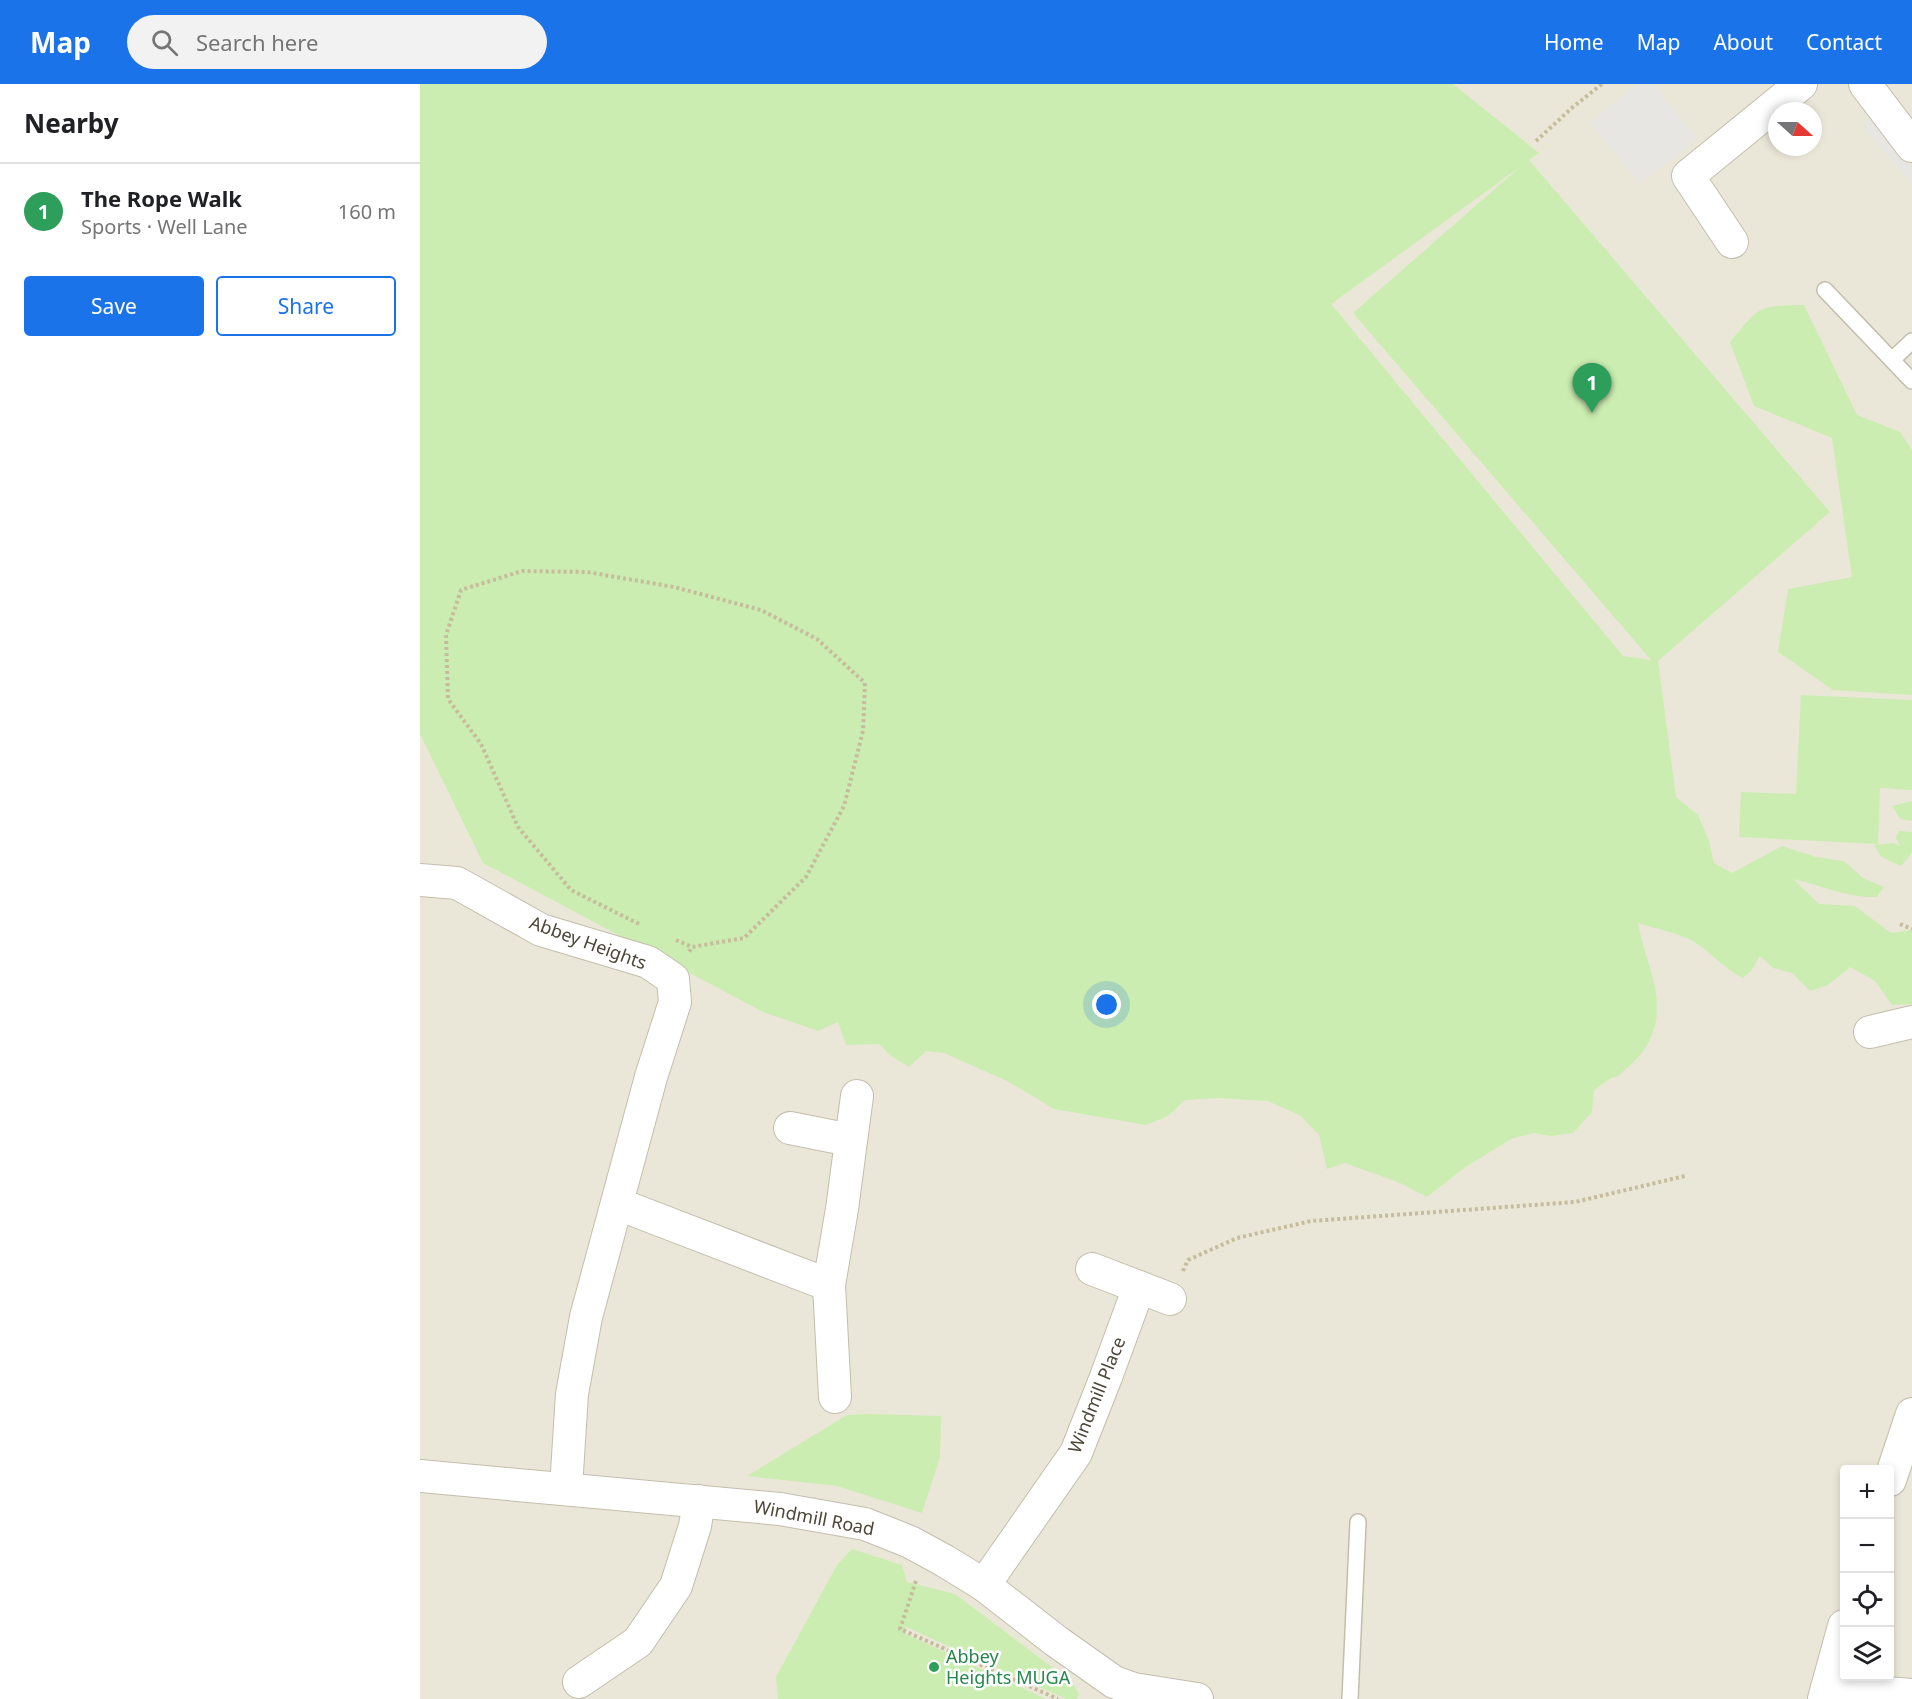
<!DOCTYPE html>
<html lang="en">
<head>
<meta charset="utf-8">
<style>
  :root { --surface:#fff; --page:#f2f2f2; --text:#202124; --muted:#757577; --line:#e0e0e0; --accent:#1a73e8 }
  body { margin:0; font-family:"Noto Sans",sans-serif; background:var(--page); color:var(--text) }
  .controls { position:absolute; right:18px; bottom:18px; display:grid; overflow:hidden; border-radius:6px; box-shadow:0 3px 9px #0003 }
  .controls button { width:54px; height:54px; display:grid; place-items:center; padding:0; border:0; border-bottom:2px solid var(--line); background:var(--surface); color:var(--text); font:30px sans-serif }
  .compass { position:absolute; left:1348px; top:18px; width:54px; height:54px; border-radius:50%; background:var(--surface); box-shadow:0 3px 9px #0003; rotate:111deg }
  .you { position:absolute; left:687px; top:921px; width:21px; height:21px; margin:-15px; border:4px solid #fff; border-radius:50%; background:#1a73e8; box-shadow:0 0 0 9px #1a73e833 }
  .badge { display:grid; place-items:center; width:39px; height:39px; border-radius:50%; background:var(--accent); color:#fff; font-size:20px; font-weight:700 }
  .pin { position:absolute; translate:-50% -50px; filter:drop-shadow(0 2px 3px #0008) }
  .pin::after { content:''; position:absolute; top:32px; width:21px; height:18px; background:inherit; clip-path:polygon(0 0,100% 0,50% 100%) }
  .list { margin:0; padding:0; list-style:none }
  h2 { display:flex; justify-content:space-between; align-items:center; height:78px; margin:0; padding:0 24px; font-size:26px }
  h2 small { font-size:20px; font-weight:400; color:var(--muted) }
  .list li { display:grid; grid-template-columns:39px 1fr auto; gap:18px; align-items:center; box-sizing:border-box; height:96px; padding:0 24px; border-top:2px solid var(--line) }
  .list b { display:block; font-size:22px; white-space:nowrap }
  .list p { margin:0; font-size:20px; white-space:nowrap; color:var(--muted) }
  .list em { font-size:20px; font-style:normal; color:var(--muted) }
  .actions { display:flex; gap:12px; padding:18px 24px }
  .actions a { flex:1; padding:14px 0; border:2px solid var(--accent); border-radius:6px; text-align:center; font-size:21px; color:var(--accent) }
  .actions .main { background:var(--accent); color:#fff }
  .icon { flex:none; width:33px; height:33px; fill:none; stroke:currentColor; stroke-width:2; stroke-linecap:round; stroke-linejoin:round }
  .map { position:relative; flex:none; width:1492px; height:1615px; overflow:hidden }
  header { display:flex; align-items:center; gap:36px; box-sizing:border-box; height:84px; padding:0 30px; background:var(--accent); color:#fff }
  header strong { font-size:28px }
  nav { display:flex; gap:33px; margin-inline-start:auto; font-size:21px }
  .search { width:420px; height:54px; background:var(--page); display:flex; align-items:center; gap:15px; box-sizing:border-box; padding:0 21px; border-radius:33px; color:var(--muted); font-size:22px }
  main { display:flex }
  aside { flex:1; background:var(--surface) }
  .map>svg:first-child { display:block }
  .residential { fill:#ebe7d8; fill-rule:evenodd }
  .green { fill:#cbedb1; fill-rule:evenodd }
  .parking { fill:#e8e6e2 }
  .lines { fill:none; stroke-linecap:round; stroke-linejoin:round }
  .lane-casing { stroke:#c3beac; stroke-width:18 }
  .street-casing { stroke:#c3beac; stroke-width:34 }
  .path { stroke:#c6bc9c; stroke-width:4; stroke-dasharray:3 3; stroke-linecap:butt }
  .lane { stroke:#fff; stroke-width:15 }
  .street { stroke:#fff; stroke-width:32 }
  .leisure-dot { fill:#2e9e5b; stroke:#fff; stroke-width:2 }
  .labels { text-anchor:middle; stroke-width:5; stroke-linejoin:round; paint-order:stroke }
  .street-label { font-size:18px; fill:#4b4638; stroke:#fff }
  .leisure-label { font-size:18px; fill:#27864d; stroke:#fff; text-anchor:start }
</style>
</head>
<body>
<header>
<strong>Map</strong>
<div class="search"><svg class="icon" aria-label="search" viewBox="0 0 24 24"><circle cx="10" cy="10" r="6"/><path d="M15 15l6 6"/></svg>Search here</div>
<nav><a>Home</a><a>Map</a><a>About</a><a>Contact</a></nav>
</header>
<main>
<aside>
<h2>Nearby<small></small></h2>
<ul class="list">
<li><span class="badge" style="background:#2e9e5b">1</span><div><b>The Rope Walk</b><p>Sports · Well Lane</p></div><em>160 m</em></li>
</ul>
<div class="actions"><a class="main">Save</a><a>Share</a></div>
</aside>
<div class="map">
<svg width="1492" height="1615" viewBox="0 0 1492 1615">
  <rect width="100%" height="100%" fill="#f6f4eb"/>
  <!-- residential -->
  <path class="residential" d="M0,0H1492V1615H0ZM1357,27H1393V63H1357ZM1424,1386H1470V1592H1424Z"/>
  <!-- green -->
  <g class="green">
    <path d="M0,0H1033L1119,69L1109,76L1410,428L1238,577L1256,713L1278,731L1289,757L1294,779L1312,789L1362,762L1396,773L1424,777L1443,794L1464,803L1457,813C1426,814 1401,801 1373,795L1399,820L1435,822L1471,849L1492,846V920L1472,921L1455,897L1430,883L1408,901L1390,907L1372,889L1353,884L1340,872L1331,887L1323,894C1304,885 1291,868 1273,857C1257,848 1235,845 1218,839C1226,884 1253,922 1224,966C1217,976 1206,985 1197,993L1191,994L1174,1006L1172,1028L1153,1049L1131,1052L1114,1049L1091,1055L1044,1084L1007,1113L980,1099L925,1079L907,1085L899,1051L881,1032L848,1017L799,1014L765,1016L748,1032L726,1041L634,1025L587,997L524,969L506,967L489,983L471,972L459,960L426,961L418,938L398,947L343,928L63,779L0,650ZM1100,83L933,229L1231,576L1203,572L911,220Z"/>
    <path d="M1384,221L1437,331L1480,348L1492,366V611L1413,606L1358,568L1368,505L1432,493L1412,354L1334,322L1310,258C1340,222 1337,222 1384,221Z"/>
    <polygon points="1381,611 1492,616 1492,706 1460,704 1458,760 1319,753 1321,708 1376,710"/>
    <polygon points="1492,717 1492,737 1480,735 1472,722"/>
    <polygon points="1479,747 1492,748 1492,769 1481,782 1461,773 1454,761 1473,759 1480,762 1476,754"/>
    <polygon points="447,1330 521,1332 520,1373 502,1429 417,1402 327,1392 427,1331"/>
    <polygon points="432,1465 482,1481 487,1498 535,1510 652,1598 659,1610 657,1615 646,1615 486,1543 486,1550 626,1615 358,1615 356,1593 417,1481"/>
  </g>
  <!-- parking -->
  <g class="parking">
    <polygon points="1219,0 1233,0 1277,55 1220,100 1170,38"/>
    <polygon points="1447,28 1492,85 1492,101 1446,46"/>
  </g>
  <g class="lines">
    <!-- lane casing -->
    <g class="lane-casing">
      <g id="lane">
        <polyline points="1405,206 1492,297"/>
        <polyline points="1472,276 1492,257"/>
        <polyline points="930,1615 938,1438"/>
      </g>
    </g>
    <!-- street casing -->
    <g class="street-casing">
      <g id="street">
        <polyline points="1445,0 1492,62"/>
        <polyline points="1312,158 1268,92 1381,0"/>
        <polyline points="0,796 37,799 121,846 228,878 253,895 255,918 231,993 166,1233 152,1310 146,1404"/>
        <polyline points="1450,948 1492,938"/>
        <polyline points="370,1044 430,1056"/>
        <polyline points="198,1120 409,1201"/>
        <polyline points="672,1185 750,1215"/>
        <polyline points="415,1313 409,1201 422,1125 437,1012"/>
        <polyline points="0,1392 360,1425 445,1440 490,1458 525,1477 564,1501 636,1557 694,1598 714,1605 777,1615"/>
        <polyline points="1470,1396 1492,1330"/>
        <polyline points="564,1501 656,1369 686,1293 719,1203"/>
        <polyline points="159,1598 218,1558 256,1502 275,1442 279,1417"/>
        <polyline points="1407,1604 1492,1611"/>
        <polyline points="1404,1615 1424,1542"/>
      </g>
    </g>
    <!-- path -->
    <g class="path">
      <polyline points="1116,57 1153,23 1182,0"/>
      <polyline points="219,840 151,806 98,743 61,660 28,615 26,551 41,506 102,487 167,488 254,503 341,526 397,555 445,599 443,647 424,722 386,793 324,854 272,863 268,870"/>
      <polyline points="1480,840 1492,845"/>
      <polyline points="256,856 272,863"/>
      <polyline points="763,1187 768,1176 817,1154 891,1137 1155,1118 1265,1092"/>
      <polyline points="496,1497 480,1545 638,1615"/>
    </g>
    <!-- lane -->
    <use href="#lane" class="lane"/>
    <!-- street -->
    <use href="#street" class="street"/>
  </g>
  <!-- markers -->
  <circle class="leisure-dot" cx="514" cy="1583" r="6"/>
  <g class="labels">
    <!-- street labels -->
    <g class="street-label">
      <text transform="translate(168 859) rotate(20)" y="6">Abbey Heights</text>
      <text transform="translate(677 1311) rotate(-68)" y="6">Windmill Place</text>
      <text transform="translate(394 1434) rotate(11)" y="6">Windmill Road</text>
    </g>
    <!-- leisure labels -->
    <g class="leisure-label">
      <text x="526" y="1579">Abbey<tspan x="526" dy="21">Heights MUGA</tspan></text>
    </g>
  </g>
</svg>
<div class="controls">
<button>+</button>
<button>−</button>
<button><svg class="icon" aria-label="locate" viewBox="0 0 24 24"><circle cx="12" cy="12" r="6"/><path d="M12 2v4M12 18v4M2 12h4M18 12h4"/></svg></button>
<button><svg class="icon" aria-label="layers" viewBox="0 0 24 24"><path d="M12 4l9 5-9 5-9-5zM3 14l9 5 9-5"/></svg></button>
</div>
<svg class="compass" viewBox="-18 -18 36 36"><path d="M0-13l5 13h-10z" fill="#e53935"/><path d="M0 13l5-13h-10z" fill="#757577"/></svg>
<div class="you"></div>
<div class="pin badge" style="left:1172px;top:329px;background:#2e9e5b">1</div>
</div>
</main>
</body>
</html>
